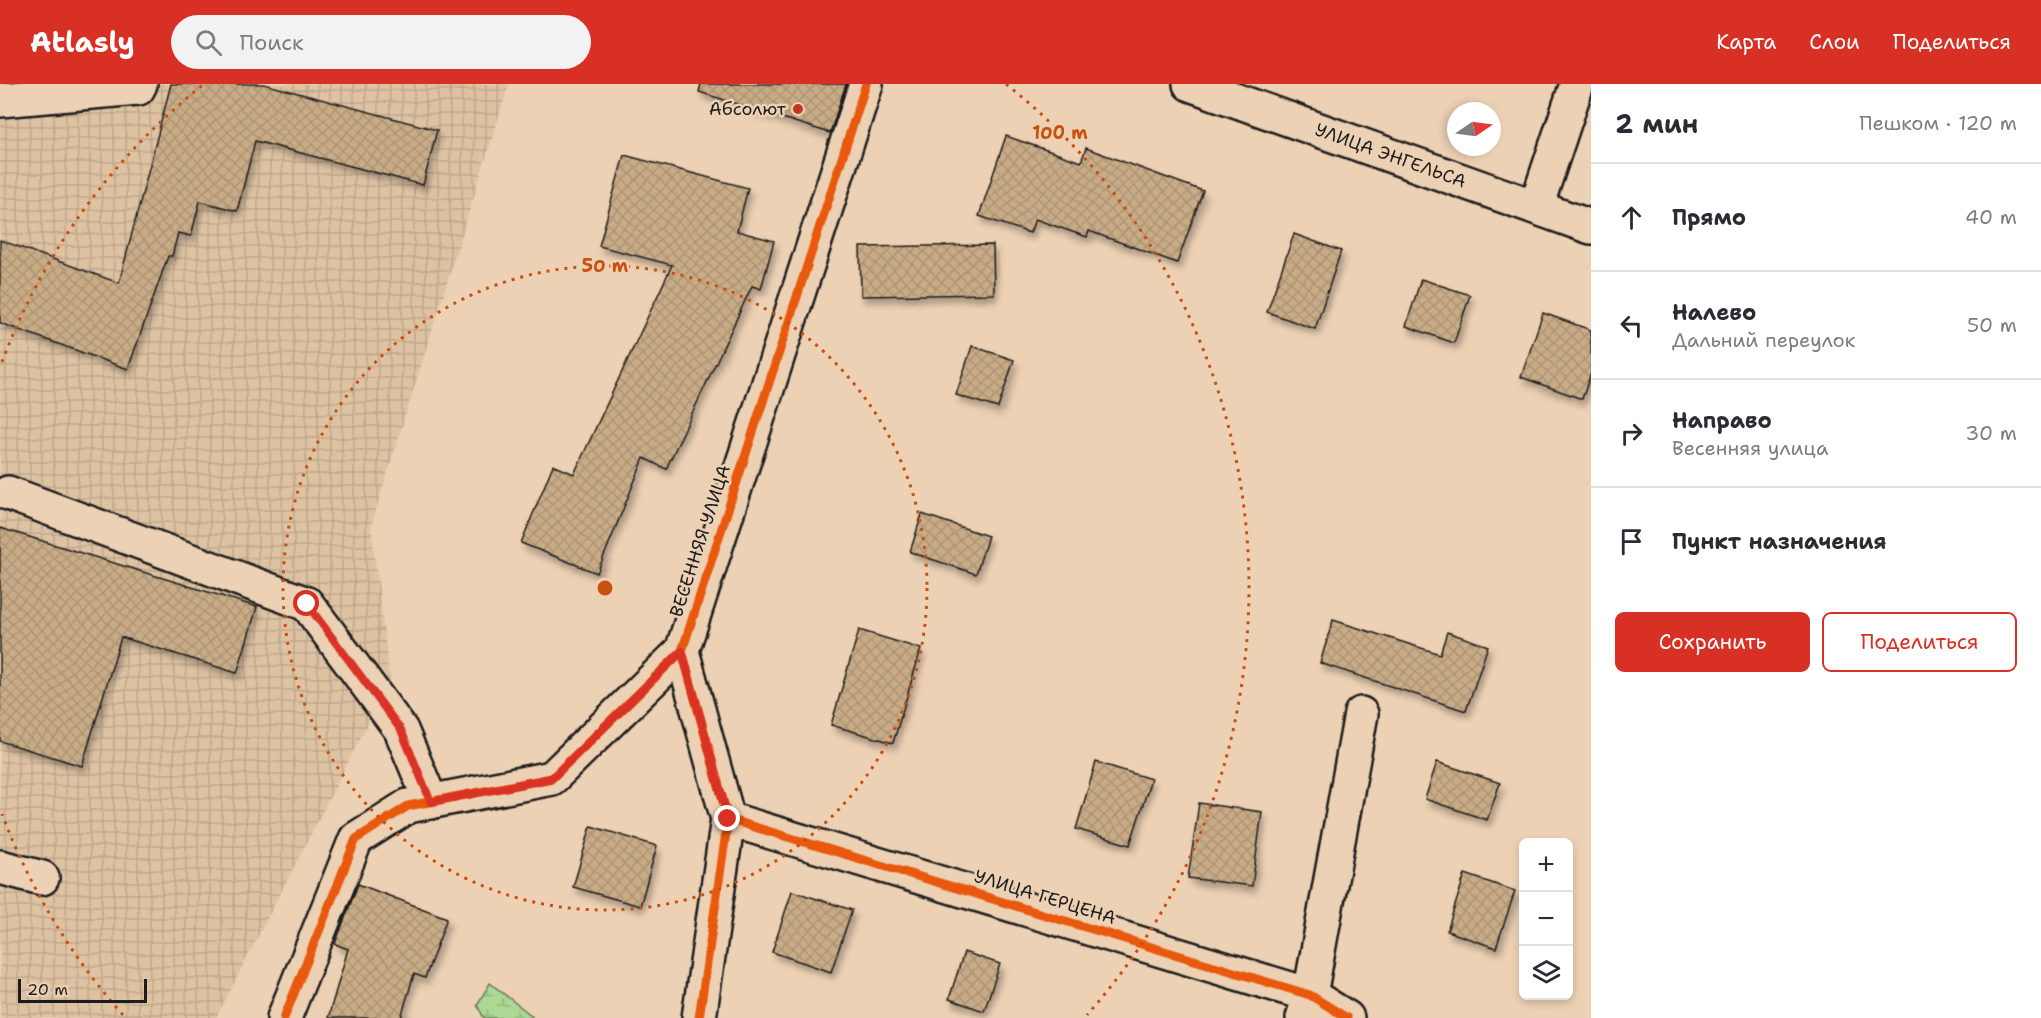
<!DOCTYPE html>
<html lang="ru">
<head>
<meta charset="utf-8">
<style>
  :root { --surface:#fff; --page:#f2f2f3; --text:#2b2b33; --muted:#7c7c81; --line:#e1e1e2; --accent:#d93025 }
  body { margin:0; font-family:"Shantell Sans",sans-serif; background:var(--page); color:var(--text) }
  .controls { position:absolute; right:18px; bottom:18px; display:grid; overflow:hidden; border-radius:9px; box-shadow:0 3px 9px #0003 }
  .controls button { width:54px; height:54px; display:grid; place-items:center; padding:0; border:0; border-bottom:2px solid var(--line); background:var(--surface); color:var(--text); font:30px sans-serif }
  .compass { position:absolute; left:1447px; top:18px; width:54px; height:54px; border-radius:50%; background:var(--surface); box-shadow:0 3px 9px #0003; rotate:77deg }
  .scale { position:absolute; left:18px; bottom:15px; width:129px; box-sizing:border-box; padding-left:6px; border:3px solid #1c1c1c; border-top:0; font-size:16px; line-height:21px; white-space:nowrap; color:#1c1c1c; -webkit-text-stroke:4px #edd1b4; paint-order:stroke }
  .stop { position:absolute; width:18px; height:18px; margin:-14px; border:4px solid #d93025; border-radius:50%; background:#fff }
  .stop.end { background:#d93025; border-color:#fff; box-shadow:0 2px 6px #0008 }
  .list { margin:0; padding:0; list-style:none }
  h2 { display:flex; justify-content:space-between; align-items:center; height:78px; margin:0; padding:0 24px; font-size:26px }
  h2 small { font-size:20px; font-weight:400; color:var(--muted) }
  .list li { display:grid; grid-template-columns:39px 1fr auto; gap:18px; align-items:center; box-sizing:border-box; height:108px; padding:0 24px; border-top:2px solid var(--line) }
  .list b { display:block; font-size:22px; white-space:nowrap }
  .list p { margin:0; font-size:20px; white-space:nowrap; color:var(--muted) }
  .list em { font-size:20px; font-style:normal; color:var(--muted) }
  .actions { display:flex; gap:12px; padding:18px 24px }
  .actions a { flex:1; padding:14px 0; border:2px solid var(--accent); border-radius:9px; text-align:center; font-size:21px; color:var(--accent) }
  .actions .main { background:var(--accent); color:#fff }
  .icon { flex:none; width:33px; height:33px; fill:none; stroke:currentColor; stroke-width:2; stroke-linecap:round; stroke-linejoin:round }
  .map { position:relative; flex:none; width:1591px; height:934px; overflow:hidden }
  header { display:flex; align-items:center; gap:36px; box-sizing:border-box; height:84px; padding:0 30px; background:var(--accent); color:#fff }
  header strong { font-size:28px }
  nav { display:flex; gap:33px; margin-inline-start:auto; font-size:21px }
  .search { width:420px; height:54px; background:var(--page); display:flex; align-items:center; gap:15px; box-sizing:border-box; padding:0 21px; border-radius:33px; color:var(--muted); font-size:22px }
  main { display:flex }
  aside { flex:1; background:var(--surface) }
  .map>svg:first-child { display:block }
  .industrial { fill:url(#industrial-grid) }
  .wetland { fill:url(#wetland-marsh); stroke:#647a58; stroke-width:1.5 }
  .building { fill:url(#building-cross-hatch); stroke:#1c1c1c; stroke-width:1.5; filter:url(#shadow) }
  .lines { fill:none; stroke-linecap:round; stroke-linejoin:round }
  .minor-casing { stroke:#1c1c1c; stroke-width:38 }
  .minor { stroke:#edd1b4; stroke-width:33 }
  .cycleway-casing { stroke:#edd1b4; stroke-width:13 }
  .cycleway { stroke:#e8590c; stroke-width:9 }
  .route { stroke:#d93025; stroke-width:8 }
  .ring { fill:none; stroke:#c9500e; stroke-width:3; stroke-dasharray:3 6 }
  .poi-dot { fill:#c8321e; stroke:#edd1b4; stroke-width:2 }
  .labels { text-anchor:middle; stroke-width:5; stroke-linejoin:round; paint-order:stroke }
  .poi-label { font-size:18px; fill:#1c1c1c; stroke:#edd1b4; text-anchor:end }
  .street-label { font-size:18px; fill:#1c1c1c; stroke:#edd1b4 }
  .centre { fill:#c9500e; stroke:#edd1b4; stroke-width:3 }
  .ring-label { font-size:18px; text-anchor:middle; font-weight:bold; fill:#c9500e; stroke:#edd1b4; stroke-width:5; stroke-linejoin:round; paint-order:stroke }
</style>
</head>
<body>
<header>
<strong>Atlasly</strong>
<div class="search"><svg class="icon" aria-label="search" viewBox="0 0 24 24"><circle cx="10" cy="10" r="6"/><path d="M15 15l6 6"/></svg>Поиск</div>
<nav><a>Карта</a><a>Слои</a><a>Поделиться</a></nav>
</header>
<main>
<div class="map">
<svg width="1591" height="934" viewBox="0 0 1591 934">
  <defs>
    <pattern id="industrial-grid" width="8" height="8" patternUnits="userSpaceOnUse" patternTransform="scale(1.5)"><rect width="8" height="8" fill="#dec3a3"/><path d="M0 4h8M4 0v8" fill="none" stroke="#bea78c"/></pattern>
    <pattern id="wetland-marsh" width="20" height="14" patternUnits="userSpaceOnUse" patternTransform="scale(1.5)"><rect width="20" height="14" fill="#add794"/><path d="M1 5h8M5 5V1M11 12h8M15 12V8" fill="none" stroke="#94b87f"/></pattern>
    <pattern id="building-cross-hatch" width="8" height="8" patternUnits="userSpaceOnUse" patternTransform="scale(1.5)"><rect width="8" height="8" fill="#c9ac86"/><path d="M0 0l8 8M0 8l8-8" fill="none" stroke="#ac9373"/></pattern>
    <filter id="shadow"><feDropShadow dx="3.5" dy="6" stdDeviation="3" flood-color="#0004"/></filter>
  </defs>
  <rect width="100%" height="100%" fill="#edd1b4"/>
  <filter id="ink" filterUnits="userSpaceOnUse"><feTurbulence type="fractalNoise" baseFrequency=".0167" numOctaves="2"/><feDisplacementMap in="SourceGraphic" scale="12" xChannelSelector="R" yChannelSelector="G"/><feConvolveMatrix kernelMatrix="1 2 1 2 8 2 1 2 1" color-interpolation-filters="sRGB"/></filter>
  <g filter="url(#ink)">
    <!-- industrial -->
    <polygon class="industrial" points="0,0 509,0 371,442 390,597 216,934 0,934"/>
    <!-- wetland -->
    <polygon class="wetland" points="490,899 532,932 531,934 484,934 477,921"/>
    <!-- building -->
    <g class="building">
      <polygon points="171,0 264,0 437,46 423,101 255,57 237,127 200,117 191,152 178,149 172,172 168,172 128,285 0,239 0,156 119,199"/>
      <polygon points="701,0 846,0 830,49 699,8"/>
      <polygon points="1006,52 1081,78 1086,64 1203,107 1177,179 1089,147 1087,153 1035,135 1030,149 979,132"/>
      <polygon points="624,71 748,104 737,147 774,157 761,205 752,202 666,385 644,374 597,489 521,459 553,381 574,390 672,181 599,162"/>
      <polygon points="1294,150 1341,167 1315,245 1267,228"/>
      <polygon points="993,161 994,210 861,212 860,163"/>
      <polygon points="1421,195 1470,211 1454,259 1406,242"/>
      <polygon points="1543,229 1591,246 1591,289 1582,315 1521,293"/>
      <polygon points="972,262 1014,276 998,324 956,311"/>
      <polygon points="922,430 988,452 976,490 910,468"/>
      <polygon points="0,444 257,523 237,589 121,553 82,682 0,657"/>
      <polygon points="1333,536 1440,570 1447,548 1488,562 1466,627 1320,579"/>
      <polygon points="859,546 921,565 893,659 831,641"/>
      <polygon points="1096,678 1151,695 1130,761 1076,745"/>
      <polygon points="1437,678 1500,699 1487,736 1425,715"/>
      <polygon points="1199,719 1262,728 1252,802 1188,794"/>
      <polygon points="591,742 657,762 640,822 573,803"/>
      <polygon points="1465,790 1515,807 1496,864 1447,847"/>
      <polygon points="358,800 447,834 425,894 414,890 401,934 328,934 348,865 335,860"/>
      <polygon points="792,807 852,826 831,888 772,868"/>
      <polygon points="964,868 1000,880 984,927 949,915"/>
    </g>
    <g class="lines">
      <!-- minor casing -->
      <g class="minor-casing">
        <g id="minor">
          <path id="s1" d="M1190,0L1591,143"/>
          <polyline points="0,16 138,4 140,0"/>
          <polyline points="1536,123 1577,0"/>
          <polyline points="8,409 307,520 401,646 431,718"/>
          <polyline points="728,735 1310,911 1347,934"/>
          <polyline points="0,783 42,794"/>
          <polyline points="284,934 356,755 408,722 552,694 682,567"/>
          <polyline points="699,934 728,735 682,567 866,0"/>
          <polyline points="1303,934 1310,911 1361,630"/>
        </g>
      </g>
      <!-- minor -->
      <use href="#minor" class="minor"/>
      <!-- cycleway casing -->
      <g class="cycleway-casing">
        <g id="cycleway">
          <polyline points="728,735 1310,911 1347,934"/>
          <polyline points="284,934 356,755 408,722 552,694 682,567"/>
          <polyline points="699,934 728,735 682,567 866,0"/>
        </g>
      </g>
      <!-- cycleway -->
      <use href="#cycleway" class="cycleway"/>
    </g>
  </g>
  <g class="lines" filter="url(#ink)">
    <!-- route -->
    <polyline class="route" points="307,520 401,646 431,718 552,694 682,567 728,735"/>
  </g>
  <!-- distance rings -->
  <g class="ring">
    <circle cx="605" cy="504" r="322"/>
    <path d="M123 931A644 644 0 0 1 2 730M2 278A644 644 0 0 1 204 0M1006 0A644 644 0 0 1 1087 931"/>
  </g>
  <!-- markers -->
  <circle class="poi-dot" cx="798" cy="25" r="6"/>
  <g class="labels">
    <!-- poi labels -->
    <g class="poi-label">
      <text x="786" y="31">Абсолют</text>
    </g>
    <!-- street labels -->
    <g class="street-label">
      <text dy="6" stroke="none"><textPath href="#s1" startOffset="213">УЛИЦА ЭНГЕЛЬСА</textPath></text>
      <text transform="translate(700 457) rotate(-72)" y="6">ВЕСЕННЯЯ УЛИЦА</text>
      <text transform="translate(1045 813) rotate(17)" y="6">УЛИЦА ГЕРЦЕНА</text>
    </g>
  </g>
  <circle cx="605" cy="504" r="9" class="centre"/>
  <g class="ring-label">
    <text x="1060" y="55">100 m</text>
    <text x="605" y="188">50 m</text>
  </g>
</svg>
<div class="controls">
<button>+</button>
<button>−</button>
<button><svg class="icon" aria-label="layers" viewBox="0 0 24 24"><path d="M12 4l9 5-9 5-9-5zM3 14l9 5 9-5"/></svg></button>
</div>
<svg class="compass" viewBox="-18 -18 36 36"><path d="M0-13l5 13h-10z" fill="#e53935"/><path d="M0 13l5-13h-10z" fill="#7c7c81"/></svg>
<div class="scale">20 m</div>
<div class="stop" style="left:307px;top:520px"></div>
<div class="stop end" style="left:728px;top:735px"></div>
</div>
<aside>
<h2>2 мин<small>Пешком · 120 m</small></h2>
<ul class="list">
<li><svg class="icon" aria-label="ahead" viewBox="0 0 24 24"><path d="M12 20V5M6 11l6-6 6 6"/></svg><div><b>Прямо</b></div><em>40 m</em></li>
<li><svg class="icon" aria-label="left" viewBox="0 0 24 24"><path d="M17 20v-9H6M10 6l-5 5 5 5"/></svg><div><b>Налево</b><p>Дальний переулок</p></div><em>50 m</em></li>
<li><svg class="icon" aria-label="right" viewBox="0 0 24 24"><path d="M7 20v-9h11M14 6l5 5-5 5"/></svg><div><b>Направо</b><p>Весенняя улица</p></div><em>30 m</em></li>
<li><svg class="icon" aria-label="arrive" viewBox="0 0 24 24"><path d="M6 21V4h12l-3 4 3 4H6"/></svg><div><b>Пункт назначения</b></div></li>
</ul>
<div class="actions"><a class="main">Сохранить</a><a>Поделиться</a></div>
</aside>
</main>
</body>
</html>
